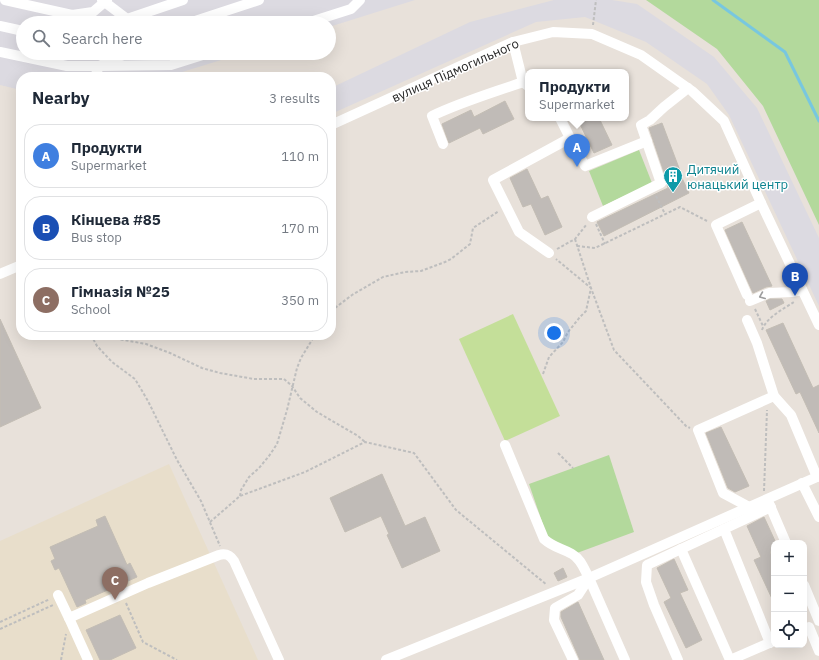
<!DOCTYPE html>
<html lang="en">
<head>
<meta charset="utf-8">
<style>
  :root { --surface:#fff; --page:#f6f6f7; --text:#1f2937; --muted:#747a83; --line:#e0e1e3; --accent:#d93025 }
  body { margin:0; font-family:"IBM Plex Sans",sans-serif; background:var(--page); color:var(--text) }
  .controls { position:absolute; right:12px; bottom:12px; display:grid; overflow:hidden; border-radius:8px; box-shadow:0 4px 16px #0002 }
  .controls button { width:36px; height:36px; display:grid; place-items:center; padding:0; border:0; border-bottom:1px solid var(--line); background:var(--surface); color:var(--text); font:20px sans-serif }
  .you { position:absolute; left:554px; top:333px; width:14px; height:14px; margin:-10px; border:3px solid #fff; border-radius:50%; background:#1a73e8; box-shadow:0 0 0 6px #1a73e833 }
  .badge { display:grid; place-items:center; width:26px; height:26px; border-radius:50%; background:var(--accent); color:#fff; font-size:13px; font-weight:700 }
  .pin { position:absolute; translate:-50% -33px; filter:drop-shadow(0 1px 2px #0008) }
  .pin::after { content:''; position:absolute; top:21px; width:14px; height:12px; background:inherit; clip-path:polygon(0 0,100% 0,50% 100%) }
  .popup { position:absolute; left:525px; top:69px; width:104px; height:52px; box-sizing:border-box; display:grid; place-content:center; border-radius:8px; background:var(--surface); filter:drop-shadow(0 1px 3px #0005); font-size:13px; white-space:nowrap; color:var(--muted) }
  .popup b { font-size:15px; color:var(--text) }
  .popup::after { content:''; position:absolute; left:50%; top:100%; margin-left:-8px; border:8px solid transparent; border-top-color:var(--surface) }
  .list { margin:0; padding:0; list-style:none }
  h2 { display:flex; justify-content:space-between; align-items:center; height:52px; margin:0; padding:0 16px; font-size:17px }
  h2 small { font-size:13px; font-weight:400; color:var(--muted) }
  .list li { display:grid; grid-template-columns:26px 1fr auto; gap:12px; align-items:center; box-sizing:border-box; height:64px; margin:0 8px 8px; padding:0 8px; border:1px solid var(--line); border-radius:16px }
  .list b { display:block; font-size:15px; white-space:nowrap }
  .list p { margin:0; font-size:13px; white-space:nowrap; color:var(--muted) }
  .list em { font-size:13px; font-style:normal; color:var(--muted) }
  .icon { flex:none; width:22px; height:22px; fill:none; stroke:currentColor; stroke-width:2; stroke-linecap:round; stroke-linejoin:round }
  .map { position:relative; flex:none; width:819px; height:660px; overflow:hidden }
  .search { position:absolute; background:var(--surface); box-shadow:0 4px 16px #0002; left:16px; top:16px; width:320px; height:44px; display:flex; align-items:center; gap:10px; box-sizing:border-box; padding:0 14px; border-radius:22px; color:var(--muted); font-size:15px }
  .panel { position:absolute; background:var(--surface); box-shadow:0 4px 16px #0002; left:16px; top:72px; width:320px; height:268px; border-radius:16px }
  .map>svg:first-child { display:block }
  .industrial { fill:#dcdae1 }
  .education { fill:#e8decb }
  .green { fill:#b3d99c }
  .pitch { fill:#c4df99 }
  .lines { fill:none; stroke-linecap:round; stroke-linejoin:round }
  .stream { stroke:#78c7df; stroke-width:3 }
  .building { fill:#c0bbb7; stroke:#c3bdb4 }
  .path { stroke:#bebebe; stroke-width:2; stroke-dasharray:3 2; stroke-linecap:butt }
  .minor { stroke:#fff; stroke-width:10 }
  .oneway { stroke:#9e9e9e }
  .labels { text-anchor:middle; stroke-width:3; stroke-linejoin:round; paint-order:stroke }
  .street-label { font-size:13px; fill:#272727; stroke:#fff }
  .culture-label { font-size:13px; fill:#0d838f; stroke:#fff; text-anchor:start }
</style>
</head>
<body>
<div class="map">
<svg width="819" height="660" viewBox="0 0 819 660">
  <rect width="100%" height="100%" fill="#e8e1da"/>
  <!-- industrial -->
  <g class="industrial">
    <polygon points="0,0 415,0 329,27 329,23 23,23 23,53 244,53 166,77 21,77 21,90 0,85"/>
    <polygon points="554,0 612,0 637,4 714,57 757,108 819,238 819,306 729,115 707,84 646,42 585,17 536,22 331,114 331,88 470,22"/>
  </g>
  <!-- education -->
  <polygon class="education" points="169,464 258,660 0,660 0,541"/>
  <!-- green -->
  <g class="green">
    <polygon points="646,0 819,0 819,225 763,106 717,49"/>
    <polygon points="639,150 652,183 603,206 589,171"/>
    <polygon points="609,455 634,532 577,553 548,539 529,484"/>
  </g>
  <!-- pitch -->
  <polygon class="pitch" points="513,314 560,416 505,441 459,339"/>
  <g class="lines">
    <!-- stream -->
    <polyline class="stream" points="713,0 785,52 819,121"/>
  </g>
  <!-- building -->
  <g class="building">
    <polygon points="505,101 514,119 483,134 480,128 449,143 442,124 471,110 474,117"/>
    <polygon points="577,118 599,118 612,145 594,153"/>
    <polygon points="662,123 682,176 681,176 689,193 604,236 597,222 668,188 667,181 649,128"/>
    <polygon points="527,169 541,199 548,196 562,227 545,235 531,204 523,207 510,178"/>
    <polygon points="742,222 772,286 766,287 753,293 725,230"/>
    <polygon points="770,299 782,299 784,303 770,310 766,301"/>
    <polygon points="0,319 41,408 0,427"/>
    <polygon points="783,323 813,388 819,385 819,433 800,392 796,394 766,330"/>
    <polygon points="721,427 749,486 735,492 728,488 706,433"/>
    <polygon points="382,474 405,526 425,517 440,551 402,568 387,535 389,534 381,516 345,532 330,498"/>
    <polygon points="105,516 127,565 130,563 137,577 85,600 86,603 77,607 59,568 55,570 51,561 55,559 50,547 98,526 96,520"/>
    <polygon points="764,517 776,543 774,543 774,550 770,552 774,560 774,603 754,560 761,557 747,526"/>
    <polygon points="674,559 688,590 680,593 702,640 686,648 664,602 671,598 657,568"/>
    <polygon points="563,568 567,577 558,581 554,573"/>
    <polygon points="578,602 604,660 580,660 561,617 561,612"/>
    <polygon points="120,615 136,648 110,660 100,660 86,630"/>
  </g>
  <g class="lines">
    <!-- path -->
    <g class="path">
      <polyline points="593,25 596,0"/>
      <polyline points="656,196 665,214"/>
      <polyline points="596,224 605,244"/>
      <polyline points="575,239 591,288 614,350 686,426 690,428"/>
      <polyline points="577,246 595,248 680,207 707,221"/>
      <polyline points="557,249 575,239 587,224"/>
      <polyline points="755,309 763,326"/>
      <polyline points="331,311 352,295 383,277 405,272 421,271 445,262 451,259 470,244 473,228 499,211"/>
      <path d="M762,330C766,318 783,309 794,302"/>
      <polyline points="91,335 97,346 112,362 135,379 148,401 177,460 201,501 220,546"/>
      <polyline points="96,335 146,344 170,353 202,368 220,373 254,379 284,379 292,386 300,398 317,412 358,436 365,442"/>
      <polyline points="543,374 549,357 563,342 568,332 580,317 586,311 591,288 556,259"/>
      <polyline points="558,453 573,468"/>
      <polyline points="764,491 767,410"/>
      <polyline points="240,496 241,490 249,477 259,468 269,456 277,444 287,410 297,368 301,358 315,335"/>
      <polyline points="210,522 240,496 305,472 365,442 414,453 456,510 547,585"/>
      <polyline points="126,603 143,642 177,660"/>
      <polyline points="0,622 50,599"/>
      <polyline points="0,629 53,605"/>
      <polyline points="61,660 66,634"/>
    </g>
    <!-- minor -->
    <g class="minor">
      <polyline points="5,0 72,15 93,12 107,0"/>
      <polyline points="102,0 131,22"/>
      <polyline points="123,23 127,19 183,0"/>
      <polyline points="189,23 259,0"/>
      <polyline points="307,23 351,9 360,0"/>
      <polyline points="0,26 23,31"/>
      <polyline points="513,42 523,82 528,86"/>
      <polyline points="0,52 67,66 99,66 128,53"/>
      <polyline points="95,77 99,66 171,65 209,53"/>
      <polyline points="331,125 513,42 553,32 592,34 641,55 692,91 724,121 761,203 819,325"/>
      <polyline points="570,138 585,166 647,141"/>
      <path d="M443,144L432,116C461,102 492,93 523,82"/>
      <polyline points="592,217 661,183 641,125 650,120 664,107 688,88"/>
      <polyline points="549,253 519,232 493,180 570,138 560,118"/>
      <polyline points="0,274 21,265"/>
      <polyline points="747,295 716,225 761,203"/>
      <polyline points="750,301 769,293 792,292 802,290"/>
      <polyline points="747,320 757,343 774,396 791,415 817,477"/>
      <path d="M505,445L544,539C554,548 562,548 572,554C581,559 584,569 589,578L578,595L555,608L554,620L573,660"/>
      <polyline points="802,483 819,517"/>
      <polyline points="768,501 786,543"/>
      <polyline points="749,507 723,493 698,430 774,396"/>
      <polyline points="724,529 681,549 730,660"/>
      <polyline points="589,578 625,660"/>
      <polyline points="804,585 819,621"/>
      <path d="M58,595L69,618L148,583L219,555C226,553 230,555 234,561L279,660"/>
      <polyline points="69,618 88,660"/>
      <polyline points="809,627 819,651"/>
      <polyline points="770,643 724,529 771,507"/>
      <polyline points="386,660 589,578 819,476"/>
      <polyline points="678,660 654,605 646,582 647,565 681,549"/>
      <polyline points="730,660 774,641"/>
    </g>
  </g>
  <!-- one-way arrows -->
  <defs><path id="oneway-chevron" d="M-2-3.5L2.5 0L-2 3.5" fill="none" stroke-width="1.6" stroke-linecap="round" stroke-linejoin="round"/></defs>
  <use class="oneway" href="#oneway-chevron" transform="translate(762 296) rotate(157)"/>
  <!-- icons -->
  <defs>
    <g id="building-pin" transform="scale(1)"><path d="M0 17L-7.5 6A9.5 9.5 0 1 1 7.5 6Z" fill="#0f9aa8" stroke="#fff"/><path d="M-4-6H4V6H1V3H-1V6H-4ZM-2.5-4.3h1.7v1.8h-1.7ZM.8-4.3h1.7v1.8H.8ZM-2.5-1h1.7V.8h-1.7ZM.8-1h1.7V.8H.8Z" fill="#fff"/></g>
  </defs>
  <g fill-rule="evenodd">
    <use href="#building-pin" x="673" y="176"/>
  </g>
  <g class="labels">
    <!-- street labels -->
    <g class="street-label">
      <text transform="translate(455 70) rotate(-24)" y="5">вулиця Підмогильного</text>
    </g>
    <!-- culture labels -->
    <g class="culture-label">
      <text x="687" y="174">Дитячий<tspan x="687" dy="15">юнацький центр</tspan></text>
    </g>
  </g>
</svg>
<div class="controls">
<button>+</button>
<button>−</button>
<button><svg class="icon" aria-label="locate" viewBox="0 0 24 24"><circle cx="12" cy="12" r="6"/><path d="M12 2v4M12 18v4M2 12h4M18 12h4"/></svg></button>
</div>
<div class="you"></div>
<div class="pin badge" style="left:577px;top:167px;background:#3f7fe0">A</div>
<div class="popup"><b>Продукти</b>Supermarket</div>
<div class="pin badge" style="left:795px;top:296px;background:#1a4fb4">B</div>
<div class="pin badge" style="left:115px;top:600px;background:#8d6e63">C</div>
<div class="search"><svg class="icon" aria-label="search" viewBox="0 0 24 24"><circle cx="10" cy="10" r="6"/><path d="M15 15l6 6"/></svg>Search here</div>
<section class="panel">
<h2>Nearby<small>3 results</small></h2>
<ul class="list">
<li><span class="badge" style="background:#3f7fe0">A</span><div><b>Продукти</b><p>Supermarket</p></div><em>110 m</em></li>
<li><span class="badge" style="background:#1a4fb4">B</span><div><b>Кінцева #85</b><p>Bus stop</p></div><em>170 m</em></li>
<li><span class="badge" style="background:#8d6e63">C</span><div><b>Гімназія №25</b><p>School</p></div><em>350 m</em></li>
</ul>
</section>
</div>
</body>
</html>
